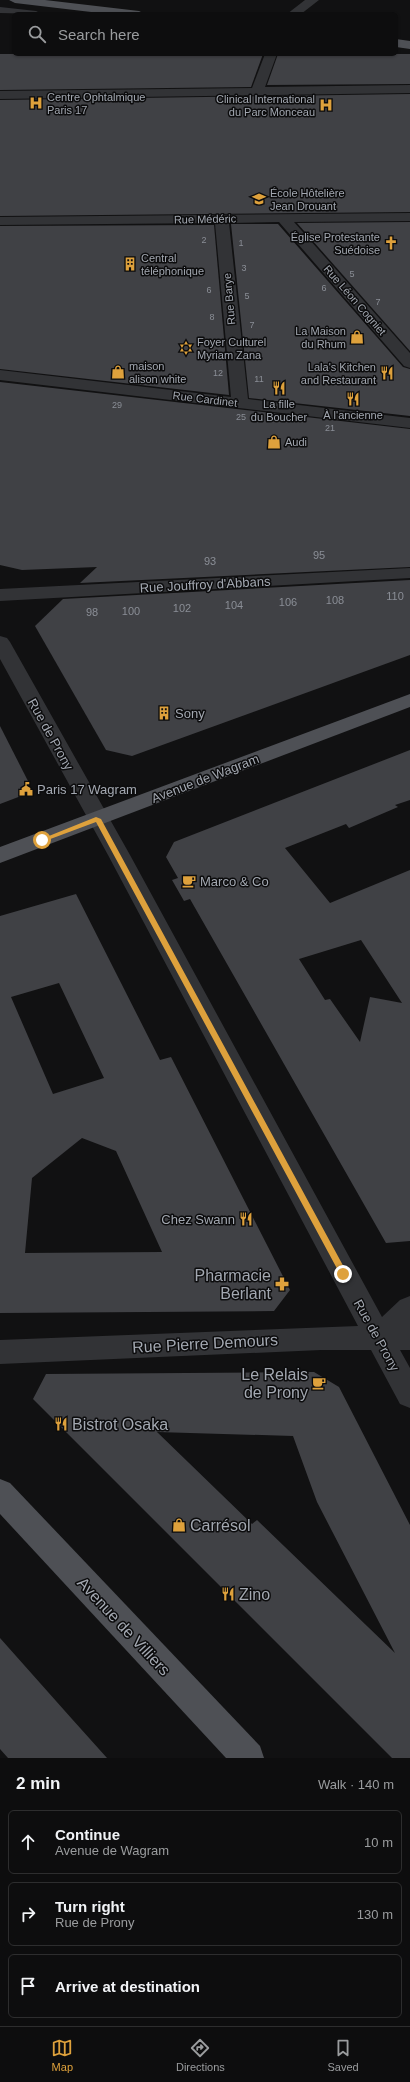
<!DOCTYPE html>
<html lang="en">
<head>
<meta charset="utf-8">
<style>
  :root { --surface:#0d0d0e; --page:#161617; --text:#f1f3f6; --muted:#9a9c9e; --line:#2d2d2e; --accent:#dea13c }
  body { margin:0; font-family:Helvetica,sans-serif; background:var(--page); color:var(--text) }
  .stop { position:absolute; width:12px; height:12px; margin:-9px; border:3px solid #dea13c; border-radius:50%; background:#fff }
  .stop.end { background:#dea13c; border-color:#fff; box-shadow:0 1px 4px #0008 }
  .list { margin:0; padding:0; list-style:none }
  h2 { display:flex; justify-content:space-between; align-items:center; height:52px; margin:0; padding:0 16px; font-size:17px }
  h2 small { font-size:13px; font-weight:400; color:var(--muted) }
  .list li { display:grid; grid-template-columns:26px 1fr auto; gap:12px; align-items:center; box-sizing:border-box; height:64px; margin:0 8px 8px; padding:0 8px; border:1px solid var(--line); border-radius:6px }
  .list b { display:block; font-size:15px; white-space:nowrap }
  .list p { margin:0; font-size:13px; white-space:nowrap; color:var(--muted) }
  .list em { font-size:13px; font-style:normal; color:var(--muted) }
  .icon { flex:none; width:22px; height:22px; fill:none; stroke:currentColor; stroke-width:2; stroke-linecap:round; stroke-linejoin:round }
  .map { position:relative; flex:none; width:410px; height:1758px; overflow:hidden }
  .search { position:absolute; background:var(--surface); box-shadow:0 1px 3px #0004; left:12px; right:12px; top:12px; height:44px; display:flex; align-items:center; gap:10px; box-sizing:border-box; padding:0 14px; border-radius:6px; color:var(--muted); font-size:15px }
  .sheet { height:268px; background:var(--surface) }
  nav { display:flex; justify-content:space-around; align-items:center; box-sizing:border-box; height:56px; border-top:1px solid var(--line); background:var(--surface); font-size:11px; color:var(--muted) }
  nav a { display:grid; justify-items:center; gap:2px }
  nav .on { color:var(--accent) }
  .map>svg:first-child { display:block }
  .building { fill:#404145; fill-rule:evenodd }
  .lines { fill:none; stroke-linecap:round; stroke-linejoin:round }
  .minor { fill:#323336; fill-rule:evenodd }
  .major { fill:#4e5055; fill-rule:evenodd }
  .route { fill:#dea13c }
  .labels { text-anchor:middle; stroke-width:3; stroke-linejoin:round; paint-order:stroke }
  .far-number-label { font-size:9px; fill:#8a8e96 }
  .far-poi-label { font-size:11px; fill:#a3a8b1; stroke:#0c0c0d; text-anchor:start }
  .far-street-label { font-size:11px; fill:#a3a8b1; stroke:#0c0c0d }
  .number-label { font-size:11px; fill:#8a8e96 }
  .street-label { font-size:13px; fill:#a3a8b1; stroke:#0c0c0d }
  .poi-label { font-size:13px; fill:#a3a8b1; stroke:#0c0c0d; text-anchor:start }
  .near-poi-label { font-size:16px; fill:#a3a8b1; stroke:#0c0c0d; text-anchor:start }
  .near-street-label { font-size:16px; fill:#a3a8b1; stroke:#0c0c0d }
</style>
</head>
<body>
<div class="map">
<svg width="410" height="1758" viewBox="0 0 410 1758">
  <rect width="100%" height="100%" fill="#111112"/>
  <!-- building -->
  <g class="building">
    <polygon points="0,54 263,54 251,87 0,90"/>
    <polygon points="278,54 410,54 410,84 267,85"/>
    <polygon points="410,94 410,212 0,216 0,100"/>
    <polygon points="410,222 410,351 297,223"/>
    <polygon points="231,224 278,224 403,367 410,369 410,416 249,398"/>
    <polygon points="214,225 229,395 0,369 0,226"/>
    <polygon points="0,382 410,429 410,567 80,583 97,567 22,570 0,565"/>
    <polygon points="410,580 410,655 132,756 106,750 35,626 63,599"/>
    <polygon points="0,726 29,783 21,796 0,804"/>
    <path d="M410,750V800L395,805L398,807L349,828L346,824L285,848L330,903L410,870V1241L386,1243L190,899L184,901L172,880L178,878L166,857L174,842ZM361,940L402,1003L370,997L360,1042L330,999L325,1000L299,959Z"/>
    <path d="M76,894L160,1060L171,1057L290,1290L274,1311L0,1313V916ZM59,983L104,1078L53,1094L11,997ZM82,1138L116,1151L162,1252L25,1253L32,1178Z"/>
    <path d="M314,1372L339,1387L410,1525V1758H392L33,1399L46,1374ZM157,1432L293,1436L317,1502L395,1653L257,1520L252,1524Z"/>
    <polygon points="0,1638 72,1719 107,1758 8,1758 0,1749"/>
  </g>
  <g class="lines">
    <!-- minor -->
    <g class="minor">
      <polygon points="305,0 319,0 301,14 287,14"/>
      <polygon points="0,7 36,11 42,14 0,13"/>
      <polygon points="265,54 277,54 265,87 410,85 410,93 0,99 0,91 252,88"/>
      <polygon points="410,213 410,221 294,222 410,353 410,368 404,366 279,222 229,223 248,399 410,418 410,428 0,380 0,370 231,397 215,223 0,225 0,217"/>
      <polygon points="410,568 410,578 0,601 0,589"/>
      <polygon points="0,636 7,638 10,642 130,855 382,1317 400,1300 410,1296 410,1350 400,1350 410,1368 410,1408 400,1404 371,1350 321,1350 0,1364 0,1340 358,1326 108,855 0,659"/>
    </g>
    <!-- major -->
    <g class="major">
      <polygon points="9,0 45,0 139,11 145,14 108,14 15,3"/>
      <polygon points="396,39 410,41 410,49 396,47"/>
      <polygon points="410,694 410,707 0,863 0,847"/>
      <polygon points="0,1479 10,1483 260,1746 264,1758 226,1758 0,1514"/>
    </g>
  </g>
  <!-- route -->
  <polygon class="route" points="96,817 101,819 346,1271 346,1276 341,1276 96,822 45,841 39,840"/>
  <!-- icons -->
  <defs>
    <g id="hospital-bare" transform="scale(1.08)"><path d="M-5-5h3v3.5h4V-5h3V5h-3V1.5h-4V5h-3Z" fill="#dea13c" stroke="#0c0c0d" stroke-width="2.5" paint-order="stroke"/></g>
    <g id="school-bare" transform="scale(1.08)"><path d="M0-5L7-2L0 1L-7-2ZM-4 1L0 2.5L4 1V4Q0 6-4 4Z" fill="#dea13c" stroke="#0c0c0d" stroke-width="2.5" paint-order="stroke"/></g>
    <g id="church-bare" transform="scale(1.08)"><path d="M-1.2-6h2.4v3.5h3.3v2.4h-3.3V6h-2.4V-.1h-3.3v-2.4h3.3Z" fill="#dea13c" stroke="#0c0c0d" stroke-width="2.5" paint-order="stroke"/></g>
    <g id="building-bare" transform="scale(1.08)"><path d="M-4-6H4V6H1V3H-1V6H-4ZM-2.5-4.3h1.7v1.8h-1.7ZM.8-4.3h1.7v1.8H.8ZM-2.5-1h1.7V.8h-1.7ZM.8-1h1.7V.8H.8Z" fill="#dea13c" stroke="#0c0c0d" stroke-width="2.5" paint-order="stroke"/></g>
    <g id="shop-bare" transform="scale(1.08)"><path d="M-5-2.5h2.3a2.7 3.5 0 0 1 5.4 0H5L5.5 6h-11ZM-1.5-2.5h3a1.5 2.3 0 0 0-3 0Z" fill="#dea13c" stroke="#0c0c0d" stroke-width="2.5" paint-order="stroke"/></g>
    <g id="synagogue-bare" transform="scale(1.08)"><path d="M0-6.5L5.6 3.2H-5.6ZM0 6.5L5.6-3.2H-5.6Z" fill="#dea13c" stroke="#0c0c0d" stroke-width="2.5" paint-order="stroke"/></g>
    <g id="restaurant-bare" transform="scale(1.08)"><path d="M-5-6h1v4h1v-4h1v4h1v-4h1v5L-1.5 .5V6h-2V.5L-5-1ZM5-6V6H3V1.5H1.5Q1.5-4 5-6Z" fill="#dea13c" stroke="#0c0c0d" stroke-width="2.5" paint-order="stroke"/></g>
    <g id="civic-bare" transform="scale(1.08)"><path d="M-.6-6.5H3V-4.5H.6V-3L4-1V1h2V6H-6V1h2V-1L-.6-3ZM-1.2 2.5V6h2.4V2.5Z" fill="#dea13c" stroke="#0c0c0d" stroke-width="2.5" paint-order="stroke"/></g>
    <g id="cafe-bare" transform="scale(1.08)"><path d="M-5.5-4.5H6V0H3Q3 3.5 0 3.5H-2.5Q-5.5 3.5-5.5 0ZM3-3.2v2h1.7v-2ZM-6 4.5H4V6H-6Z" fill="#dea13c" stroke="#0c0c0d" stroke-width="2.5" paint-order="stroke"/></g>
    <g id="pharmacy-bare" transform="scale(1.08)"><path d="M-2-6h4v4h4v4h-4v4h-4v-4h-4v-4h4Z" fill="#dea13c" stroke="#0c0c0d" stroke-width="2.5" paint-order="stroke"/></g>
  </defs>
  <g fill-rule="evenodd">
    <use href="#hospital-bare" x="36" y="103"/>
    <use href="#hospital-bare" x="326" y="105"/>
    <use href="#school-bare" x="259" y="199"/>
    <use href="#church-bare" x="391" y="243"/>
    <use href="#building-bare" x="130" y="264"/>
    <use href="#shop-bare" x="357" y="337"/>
    <use href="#synagogue-bare" x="186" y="348"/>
    <use href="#shop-bare" x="118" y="372"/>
    <use href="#restaurant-bare" x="387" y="373"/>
    <use href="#restaurant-bare" x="279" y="388"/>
    <use href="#restaurant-bare" x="353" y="399"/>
    <use href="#shop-bare" x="274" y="442"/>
    <use href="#building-bare" x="164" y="713"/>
    <use href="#civic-bare" x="26" y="789"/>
    <use href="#cafe-bare" x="189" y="881"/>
    <use href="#restaurant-bare" x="246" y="1219"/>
    <use href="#pharmacy-bare" x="282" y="1284"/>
    <use href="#cafe-bare" x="319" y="1383"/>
    <use href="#restaurant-bare" x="61" y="1424"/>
    <use href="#shop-bare" x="179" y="1525"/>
    <use href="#restaurant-bare" x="228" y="1594"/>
  </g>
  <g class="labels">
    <!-- far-number labels -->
    <g class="far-number-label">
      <text x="204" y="243">2</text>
      <text x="241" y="246">1</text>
      <text x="244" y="271">3</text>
      <text x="352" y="277">5</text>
      <text x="324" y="291">6</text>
      <text x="209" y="293">6</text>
      <text x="247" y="299">5</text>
      <text x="378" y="305">7</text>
      <text x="212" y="320">8</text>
      <text x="252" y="328">7</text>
      <text x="218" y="376">12</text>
      <text x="259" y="382">11</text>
      <text x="117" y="408">29</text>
      <text x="241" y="420">25</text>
      <text x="330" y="431">21</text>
    </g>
    <!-- far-poi labels -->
    <g class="far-poi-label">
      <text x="47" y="101">Centre Ophtalmique<tspan x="47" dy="13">Paris 17</tspan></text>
      <text x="315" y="103" text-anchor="end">Clinical International<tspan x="315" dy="13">du Parc Monceau</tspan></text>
      <text x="270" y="197">École Hôtelière<tspan x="270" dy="13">Jean Drouant</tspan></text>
      <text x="380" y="241" text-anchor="end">Église Protestante<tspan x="380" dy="13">Suédoise</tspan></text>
      <text x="141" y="262">Central<tspan x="141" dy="13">téléphonique</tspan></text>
      <text x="346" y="335" text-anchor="end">La Maison<tspan x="346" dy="13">du Rhum</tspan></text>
      <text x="197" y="346">Foyer Culturel<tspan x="197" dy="13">Myriam Zana</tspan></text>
      <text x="129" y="370">maison<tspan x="129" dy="13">alison white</tspan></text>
      <text x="376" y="371" text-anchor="end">Lala's Kitchen<tspan x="376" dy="13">and Restaurant</tspan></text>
      <text x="279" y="408" text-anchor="middle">La fille<tspan x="279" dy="13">du Boucher</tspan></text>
      <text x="353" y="419" text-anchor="middle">À l'ancienne</text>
      <text x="285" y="446">Audi</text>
    </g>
    <!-- far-street labels -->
    <g class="far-street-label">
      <text transform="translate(205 219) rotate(-1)" y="4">Rue Médéric</text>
      <text transform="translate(229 299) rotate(-95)" y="4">Rue Barye</text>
      <text transform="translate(355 300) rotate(49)" y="4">Rue Léon Cogniet</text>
      <text transform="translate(205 399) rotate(7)" y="4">Rue Cardinet</text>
    </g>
    <!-- number labels -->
    <g class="number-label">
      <text x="319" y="559">95</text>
      <text x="210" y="565">93</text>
      <text x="395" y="600">110</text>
      <text x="335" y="604">108</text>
      <text x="288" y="606">106</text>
      <text x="234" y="609">104</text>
      <text x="182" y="612">102</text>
      <text x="131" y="615">100</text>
      <text x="92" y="616">98</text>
    </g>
    <!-- street labels -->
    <g class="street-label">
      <text transform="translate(205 584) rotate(-3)" y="5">Rue Jouffroy d'Abbans</text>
      <text transform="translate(51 734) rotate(61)" y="5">Rue de Prony</text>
      <text transform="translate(205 778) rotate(-21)" y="5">Avenue de Wagram</text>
      <text transform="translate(377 1335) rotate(61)" y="5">Rue de Prony</text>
    </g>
    <!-- poi labels -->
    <g class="poi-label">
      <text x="175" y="718">Sony</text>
      <text x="37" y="794">Paris 17 Wagram</text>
      <text x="200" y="886">Marco &amp; Co</text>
      <text x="235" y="1224" text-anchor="end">Chez Swann</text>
    </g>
    <!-- near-poi labels -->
    <g class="near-poi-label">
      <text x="271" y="1281" text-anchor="end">Pharmacie<tspan x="271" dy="18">Berlant</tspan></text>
      <text x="308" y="1380" text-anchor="end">Le Relais<tspan x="308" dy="18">de Prony</tspan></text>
      <text x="72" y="1430">Bistrot Osaka</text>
      <text x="190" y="1531">Carrésol</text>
      <text x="239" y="1600">Zino</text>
    </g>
    <!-- near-street labels -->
    <g class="near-street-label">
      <text transform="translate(205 1343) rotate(-3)" y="6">Rue Pierre Demours</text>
      <text transform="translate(124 1626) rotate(47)" y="6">Avenue de Villiers</text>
    </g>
  </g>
</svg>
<div class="stop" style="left:42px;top:840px"></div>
<div class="stop end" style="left:343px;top:1274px"></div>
<div class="search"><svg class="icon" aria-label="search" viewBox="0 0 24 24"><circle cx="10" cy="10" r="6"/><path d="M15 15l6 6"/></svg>Search here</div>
</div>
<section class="sheet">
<h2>2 min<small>Walk · 140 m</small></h2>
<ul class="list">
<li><svg class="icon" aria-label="ahead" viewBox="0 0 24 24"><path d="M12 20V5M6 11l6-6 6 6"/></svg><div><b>Continue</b><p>Avenue de Wagram</p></div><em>10 m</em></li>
<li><svg class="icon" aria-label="right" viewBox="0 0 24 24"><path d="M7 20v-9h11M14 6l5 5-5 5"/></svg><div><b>Turn right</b><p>Rue de Prony</p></div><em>130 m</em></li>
<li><svg class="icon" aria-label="arrive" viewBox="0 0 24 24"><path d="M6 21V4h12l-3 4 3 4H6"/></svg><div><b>Arrive at destination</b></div></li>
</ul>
</section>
<nav>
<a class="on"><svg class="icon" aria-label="map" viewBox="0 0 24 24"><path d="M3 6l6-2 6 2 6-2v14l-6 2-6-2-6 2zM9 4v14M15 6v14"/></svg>Map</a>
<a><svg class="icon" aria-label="directions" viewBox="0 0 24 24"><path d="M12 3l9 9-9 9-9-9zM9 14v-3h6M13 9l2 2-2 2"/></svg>Directions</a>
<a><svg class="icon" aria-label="saved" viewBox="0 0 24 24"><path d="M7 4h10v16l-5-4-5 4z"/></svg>Saved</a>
</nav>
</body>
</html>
